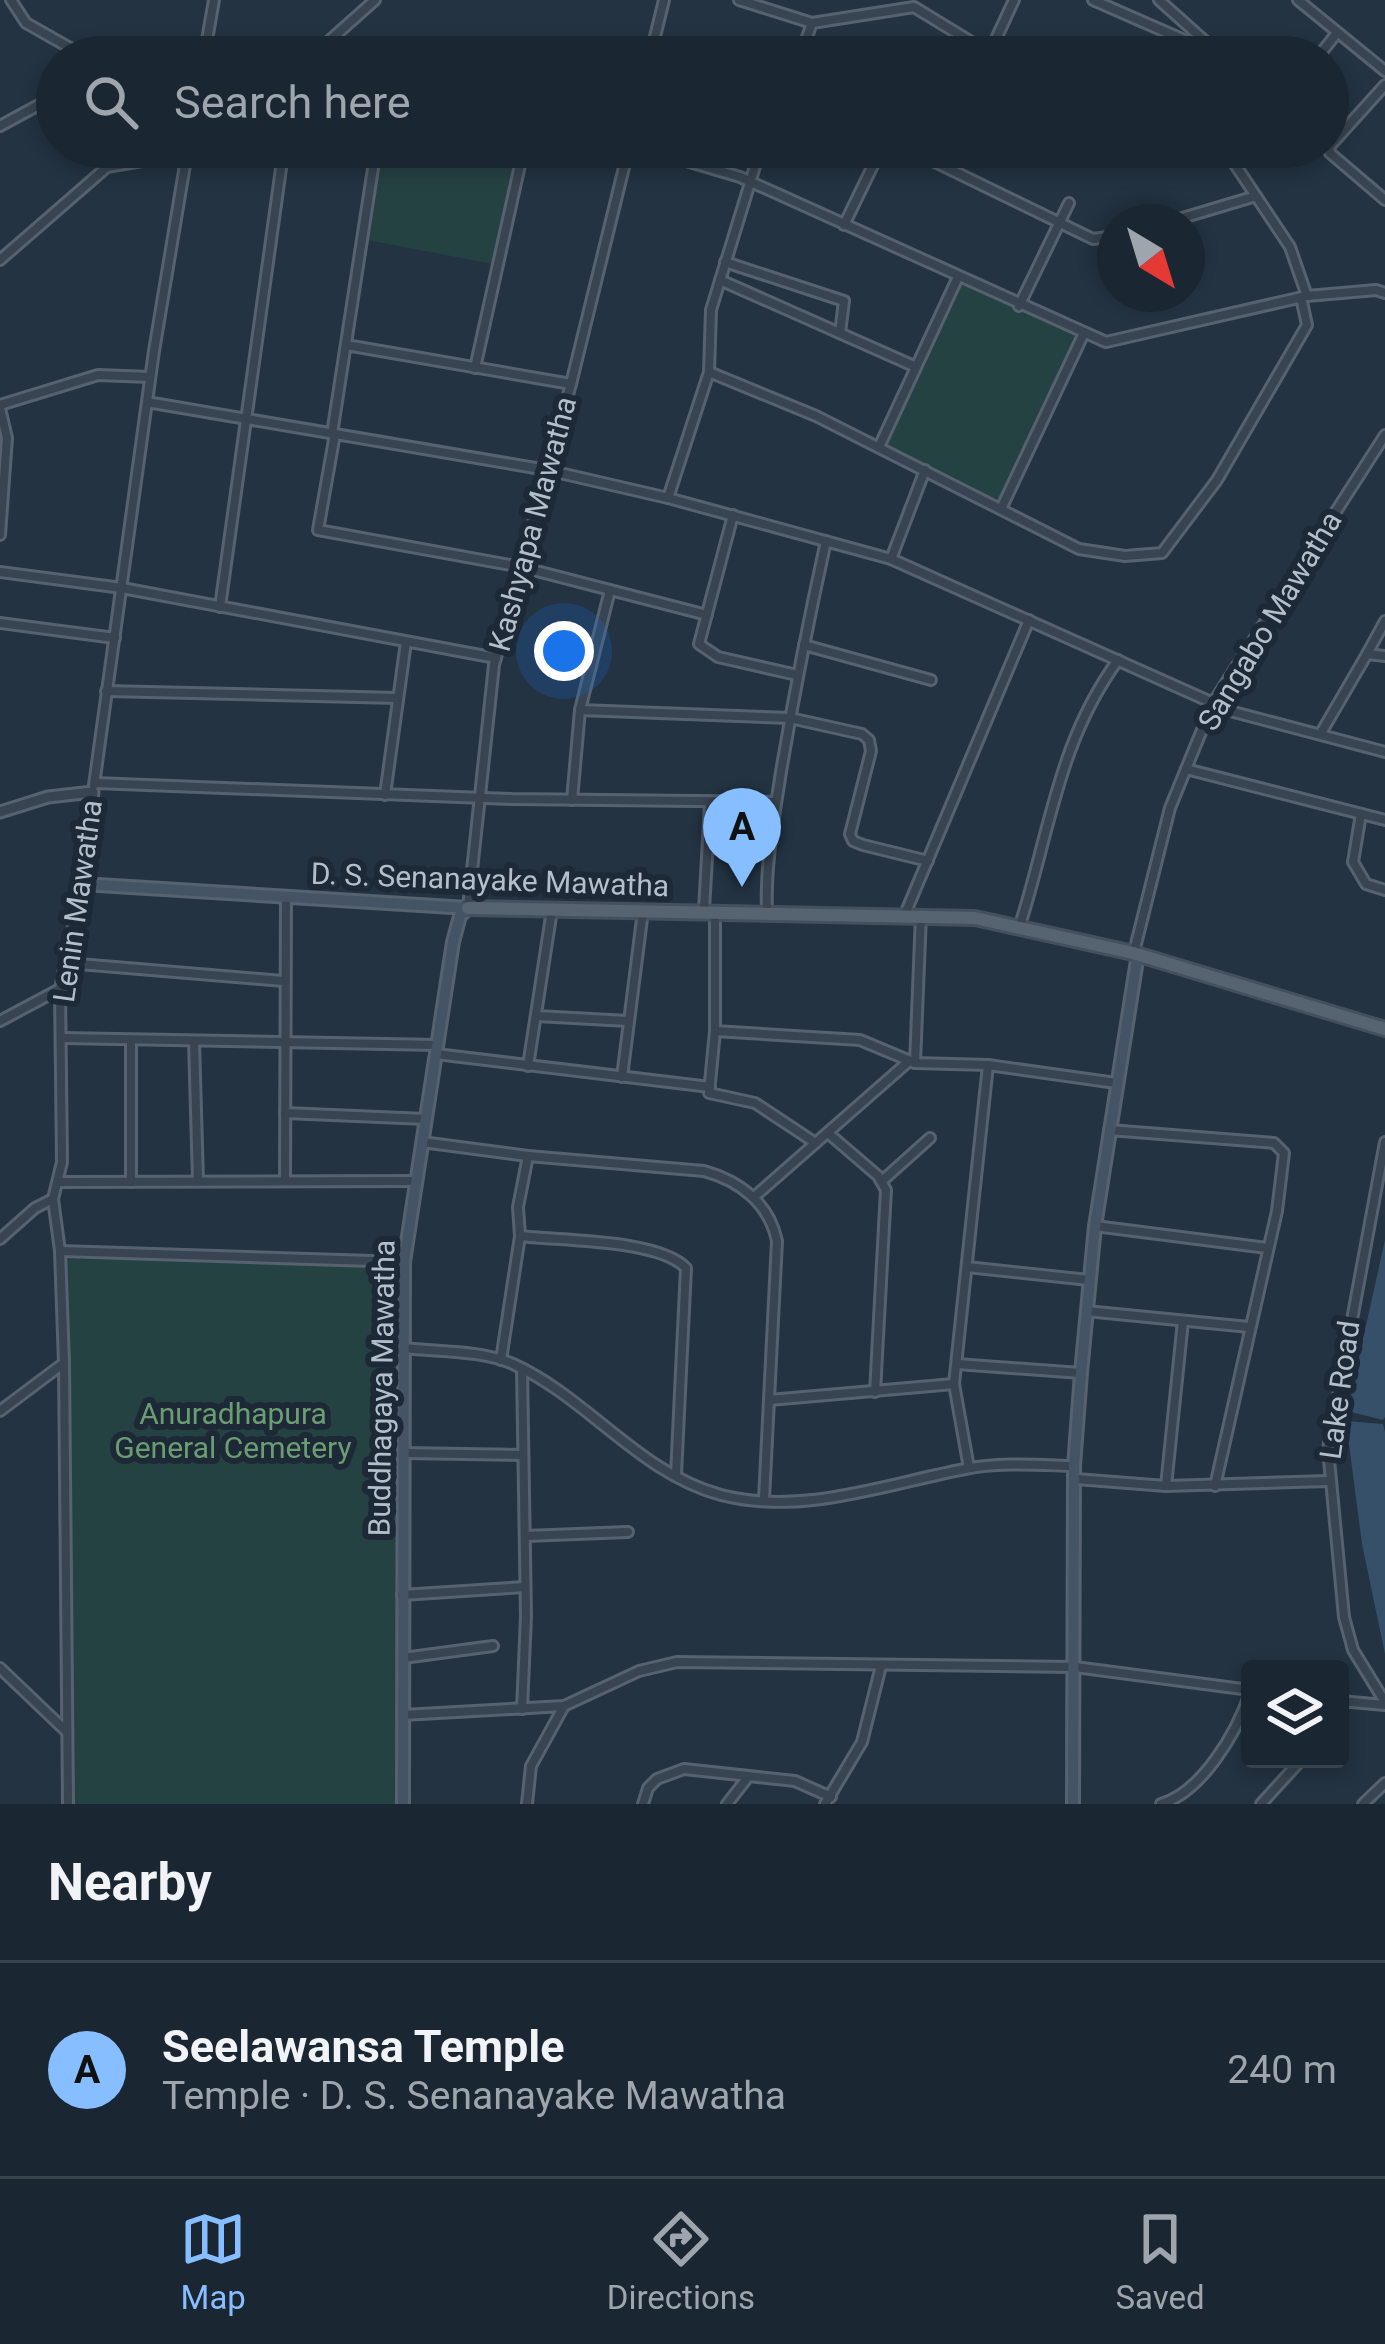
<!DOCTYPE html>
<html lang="en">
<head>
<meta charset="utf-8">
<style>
  :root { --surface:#1a2632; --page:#232e3a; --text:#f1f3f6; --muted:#9fa5ac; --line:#38434d; --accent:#86beff }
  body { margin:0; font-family:Roboto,sans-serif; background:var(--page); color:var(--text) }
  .controls { position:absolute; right:36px; bottom:36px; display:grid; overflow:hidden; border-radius:12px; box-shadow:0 6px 18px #0003 }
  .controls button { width:108px; height:108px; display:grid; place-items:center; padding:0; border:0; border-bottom:3px solid var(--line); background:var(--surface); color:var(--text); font:60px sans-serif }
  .compass { position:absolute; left:1097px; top:204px; width:108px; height:108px; border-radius:50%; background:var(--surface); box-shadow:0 6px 18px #0003; rotate:142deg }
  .you { position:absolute; left:564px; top:651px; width:42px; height:42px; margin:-30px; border:9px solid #fff; border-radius:50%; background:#1a73e8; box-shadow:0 0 0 18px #1a73e833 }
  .badge { display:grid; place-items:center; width:78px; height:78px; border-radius:50%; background:var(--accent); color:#111; font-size:39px; font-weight:700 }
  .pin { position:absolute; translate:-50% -99px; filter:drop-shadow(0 3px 6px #0008) }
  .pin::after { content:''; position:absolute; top:63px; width:42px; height:36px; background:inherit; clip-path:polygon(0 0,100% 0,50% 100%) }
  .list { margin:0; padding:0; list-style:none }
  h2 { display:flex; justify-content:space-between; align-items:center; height:156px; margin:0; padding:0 48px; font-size:51px }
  h2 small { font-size:39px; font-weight:400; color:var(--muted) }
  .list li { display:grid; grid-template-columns:78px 1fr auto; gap:36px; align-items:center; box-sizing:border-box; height:216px; padding:0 48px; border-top:3px solid var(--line) }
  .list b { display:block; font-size:45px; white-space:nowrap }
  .list p { margin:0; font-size:39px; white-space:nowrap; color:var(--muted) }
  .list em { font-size:39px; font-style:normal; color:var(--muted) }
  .icon { flex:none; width:66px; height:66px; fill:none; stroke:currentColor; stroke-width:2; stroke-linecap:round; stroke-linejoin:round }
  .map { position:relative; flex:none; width:1385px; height:1804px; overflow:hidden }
  .search { position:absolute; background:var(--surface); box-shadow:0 6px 18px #0003; left:36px; right:36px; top:36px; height:132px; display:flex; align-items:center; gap:30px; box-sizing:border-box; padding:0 42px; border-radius:66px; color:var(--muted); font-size:45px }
  .sheet { height:372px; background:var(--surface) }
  nav { display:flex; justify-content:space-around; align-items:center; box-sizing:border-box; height:168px; border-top:3px solid var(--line); background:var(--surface); font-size:33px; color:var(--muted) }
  nav a { display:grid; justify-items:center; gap:6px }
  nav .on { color:var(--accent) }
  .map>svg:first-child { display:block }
  .green { fill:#254243 }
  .water { fill:#36506a }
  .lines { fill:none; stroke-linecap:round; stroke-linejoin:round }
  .minor-casing { stroke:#56626f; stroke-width:14 }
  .tertiary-casing { stroke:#56626f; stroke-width:15 }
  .secondary-casing { stroke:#56626f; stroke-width:16 }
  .primary-casing { stroke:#44505d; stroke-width:18 }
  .minor { stroke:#384451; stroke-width:8 }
  .tertiary { stroke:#384451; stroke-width:9 }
  .secondary { stroke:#455465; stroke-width:10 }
  .primary { stroke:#566471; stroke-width:12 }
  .labels { text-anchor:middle; stroke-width:12; stroke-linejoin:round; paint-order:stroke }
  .street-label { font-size:30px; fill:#b4bfcc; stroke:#1d2936 }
  .park-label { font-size:30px; fill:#6a9e72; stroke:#1d2936 }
</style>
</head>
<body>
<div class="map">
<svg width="1385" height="1804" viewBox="0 0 1385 1804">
  <rect width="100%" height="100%" fill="#233342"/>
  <!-- green -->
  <g class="green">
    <polygon points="386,147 524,147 498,265 362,239 374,162"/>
    <polygon points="958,277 1084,333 1001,509 879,447"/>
    <polygon points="58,1259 404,1262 402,1804 66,1804 62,1281"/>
  </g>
  <!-- water -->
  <g class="water">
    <polygon points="1385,1240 1385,1417 1383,1420 1347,1411"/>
    <polygon points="1346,1421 1383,1424 1385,1432 1385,1654 1362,1544"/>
  </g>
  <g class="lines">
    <!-- minor casing -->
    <g class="minor-casing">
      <g id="minor">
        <polyline points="11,0 26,23 86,57"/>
        <polyline points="739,0 812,23"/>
        <polyline points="1093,0 1223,57"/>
        <polyline points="1159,0 1216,51"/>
        <polyline points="1298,0 1385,71"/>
        <polyline points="989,54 1014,0"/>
        <polyline points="204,57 214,0"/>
        <polyline points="311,57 375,0"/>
        <polyline points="650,57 664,0"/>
        <polyline points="800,57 812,23 914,7 996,57"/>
        <polyline points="1318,57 1336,34"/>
        <polyline points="1385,85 1329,147 1330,153 1385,200"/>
        <polyline points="0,126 57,95"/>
        <polyline points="639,147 740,177 1106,342 1307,296 1376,290 1385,293"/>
        <polyline points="904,147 1093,239 1115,236"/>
        <polyline points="1210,147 1234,163"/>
        <polyline points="1246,147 1234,163 1290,247 1307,296"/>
        <polyline points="1169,222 1256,196"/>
        <polyline points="844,225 882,147"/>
        <polyline points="0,260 107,167 148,160 185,161"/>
        <polyline points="725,262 844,301 840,333"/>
        <polyline points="720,280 916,367"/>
        <polyline points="1019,306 1069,203"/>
        <polyline points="346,345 571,384"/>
        <polyline points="475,368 524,147"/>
        <polyline points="709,372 816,416 1079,549 1125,556 1162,553 1217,480 1307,325 1301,297"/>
        <polyline points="147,402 547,470 668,498 891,559 1213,703"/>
        <polyline points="0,405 98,375 150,377"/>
        <polyline points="0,408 7,438 0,535"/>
        <polyline points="332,434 374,162 386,147"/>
        <polyline points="335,434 318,530 521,567 707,615"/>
        <polyline points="879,447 958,277"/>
        <polyline points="668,498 709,372 711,310 761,147"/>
        <polyline points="1001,509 1084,333"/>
        <polyline points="733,515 699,644 718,657 797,675"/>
        <polyline points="891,559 925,470"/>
        <polyline points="0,572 122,588 496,658"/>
        <polyline points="220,607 284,147"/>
        <polyline points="0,623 115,638"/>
        <polyline points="804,645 931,680"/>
        <polyline points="1367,654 1385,621"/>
        <polyline points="106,691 398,698"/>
        <polyline points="1211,706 1385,752"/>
        <polyline points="580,710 790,718 862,734 869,740 871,751 850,834 853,841 863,845 928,861"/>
        <polyline points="1321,733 1367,654 1385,656"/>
        <polyline points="1186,769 1385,820"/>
        <polyline points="95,783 512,799 776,802"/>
        <polyline points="94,785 154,351 188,147"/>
        <polyline points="385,795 406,642"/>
        <polyline points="572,800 580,710 610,590"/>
        <polyline points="1361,814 1353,862 1366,884 1385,890"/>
        <polyline points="468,908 494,665 571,384 629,147"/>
        <polyline points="704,910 710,804"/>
        <polyline points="715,912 715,1031 860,1040 915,1063 988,1065 1116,1083"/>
        <path d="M767,912C765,865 774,818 781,772C794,694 809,618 826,541"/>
        <polyline points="905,914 1029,620"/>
        <path d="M1020,925C1050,831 1058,742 1118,660"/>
        <polyline points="1134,952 1170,808 1213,703 1385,435"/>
        <polyline points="67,963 283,981"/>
        <polyline points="537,1016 628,1021"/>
        <polyline points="0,1021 60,989"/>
        <polyline points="715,1031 709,1093 755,1103 814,1142"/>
        <polyline points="62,1038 438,1045"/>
        <polyline points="131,1040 131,1182"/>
        <polyline points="194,1041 198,1181"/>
        <polyline points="436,1054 710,1087"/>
        <polyline points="915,1063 921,915"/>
        <polyline points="528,1066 552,910"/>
        <polyline points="622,1077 643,911"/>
        <polyline points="285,1113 426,1119"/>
        <polyline points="1109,1130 1274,1143 1284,1153 1277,1211 1215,1486"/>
        <polyline points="828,1133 878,1176 886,1190 875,1392"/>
        <path d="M422,1142L528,1156L704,1171C740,1181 769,1203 777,1241L764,1499"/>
        <polyline points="1385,1142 1328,1449 1344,1617 1353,1650 1385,1702"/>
        <polyline points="285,1181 286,898"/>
        <polyline points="882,1181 930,1138"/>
        <polyline points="59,1182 416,1181"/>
        <polyline points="754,1197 908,1062"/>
        <polyline points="1095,1226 1267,1248"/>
        <path d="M520,1236C561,1241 658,1239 686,1268L676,1475"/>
        <polyline points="0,1239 35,1208 53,1199"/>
        <polyline points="60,1251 404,1262"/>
        <polyline points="967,1267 1089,1280"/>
        <polyline points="1086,1311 1249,1327"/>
        <path d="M404,1348C438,1352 482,1350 513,1364C588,1398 639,1473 721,1495C803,1516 886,1484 965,1469C1001,1462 1037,1465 1074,1466"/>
        <polyline points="501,1360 520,1236 518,1207 528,1156"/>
        <polyline points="957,1364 1081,1373"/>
        <polyline points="769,1400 954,1384"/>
        <polyline points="0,1411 64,1363"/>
        <polyline points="403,1453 521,1455"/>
        <polyline points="969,1468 954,1384 988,1065"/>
        <polyline points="1076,1479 1166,1486 1328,1481"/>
        <polyline points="1166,1486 1183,1321"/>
        <polyline points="525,1536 628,1532"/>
        <polyline points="402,1595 525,1587"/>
        <polyline points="403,1658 493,1646"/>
        <polyline points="0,1668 67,1732"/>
        <polyline points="1340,1701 1385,1705"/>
        <polyline points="522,1709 526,1616 522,1369"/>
        <polyline points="403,1715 564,1706 639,1671 677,1662 1075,1667 1250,1690"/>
        <polyline points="68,1804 64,1363 60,1251 53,1199 62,1162 60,989 82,884"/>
        <polyline points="527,1804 531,1766 564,1706"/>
        <polyline points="643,1804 648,1788 657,1779 684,1769 795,1781 831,1797"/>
        <polyline points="727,1804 748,1777"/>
        <polyline points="825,1804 862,1742 881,1666"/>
        <path d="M1161,1804C1202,1792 1237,1732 1250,1693"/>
        <polyline points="1261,1804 1302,1759"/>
        <polyline points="1363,1804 1385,1783"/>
      </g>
    </g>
    <!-- tertiary casing -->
    <g class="tertiary-casing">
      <polyline id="tertiary" points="0,812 48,797 93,792 82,884"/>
    </g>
    <!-- secondary casing -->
    <g class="secondary-casing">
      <g id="secondary">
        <polyline points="82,884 468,908"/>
        <polyline points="403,1804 404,1262 453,942 460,916 468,908"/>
        <polyline points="1073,1804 1074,1466 1081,1373 1095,1226 1138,954"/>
      </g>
    </g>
    <!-- primary casing -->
    <g class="primary-casing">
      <polyline id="primary" points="468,908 975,918 1133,953 1385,1029"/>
    </g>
    <!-- minor -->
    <use href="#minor" class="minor"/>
    <!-- tertiary -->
    <use href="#tertiary" class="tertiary"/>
    <!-- secondary -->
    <use href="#secondary" class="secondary"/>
    <!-- primary -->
    <use href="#primary" class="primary"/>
  </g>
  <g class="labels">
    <!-- street labels -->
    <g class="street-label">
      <text transform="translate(533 524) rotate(-75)" y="10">Kashyapa Mawatha</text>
      <text transform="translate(1270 621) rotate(-59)" y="10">Sangabo Mawatha</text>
      <text transform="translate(490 880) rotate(2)" y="10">D. S. Senanayake Mawatha</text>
      <text transform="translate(78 901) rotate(-82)" y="10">Lenin Mawatha</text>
      <text transform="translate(382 1388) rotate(-89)" y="10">Buddhagaya Mawatha</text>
      <text transform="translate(1340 1390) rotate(-82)" y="10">Lake Road</text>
    </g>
    <!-- park labels -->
    <g class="park-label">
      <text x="233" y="1424">Anuradhapura<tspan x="233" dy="34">General Cemetery</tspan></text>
    </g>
  </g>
</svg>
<div class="controls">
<button><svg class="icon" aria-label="layers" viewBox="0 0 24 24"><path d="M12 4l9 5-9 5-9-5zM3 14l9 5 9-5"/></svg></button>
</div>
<svg class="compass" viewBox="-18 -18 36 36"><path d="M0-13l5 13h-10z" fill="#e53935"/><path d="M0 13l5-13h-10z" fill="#9fa5ac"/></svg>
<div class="you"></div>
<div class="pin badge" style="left:742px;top:887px">A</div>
<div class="search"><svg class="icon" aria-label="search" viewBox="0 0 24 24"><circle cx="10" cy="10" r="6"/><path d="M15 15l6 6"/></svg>Search here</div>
</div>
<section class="sheet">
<h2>Nearby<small></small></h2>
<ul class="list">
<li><span class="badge">A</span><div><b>Seelawansa Temple</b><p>Temple · D. S. Senanayake Mawatha</p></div><em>240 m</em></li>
</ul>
</section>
<nav>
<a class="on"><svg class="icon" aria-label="map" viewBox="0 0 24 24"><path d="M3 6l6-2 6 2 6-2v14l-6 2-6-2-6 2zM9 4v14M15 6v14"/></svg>Map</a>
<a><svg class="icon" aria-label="directions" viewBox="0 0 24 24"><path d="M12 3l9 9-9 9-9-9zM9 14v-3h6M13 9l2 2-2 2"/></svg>Directions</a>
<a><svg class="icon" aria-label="saved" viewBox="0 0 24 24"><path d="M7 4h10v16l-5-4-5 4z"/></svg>Saved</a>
</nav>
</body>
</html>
